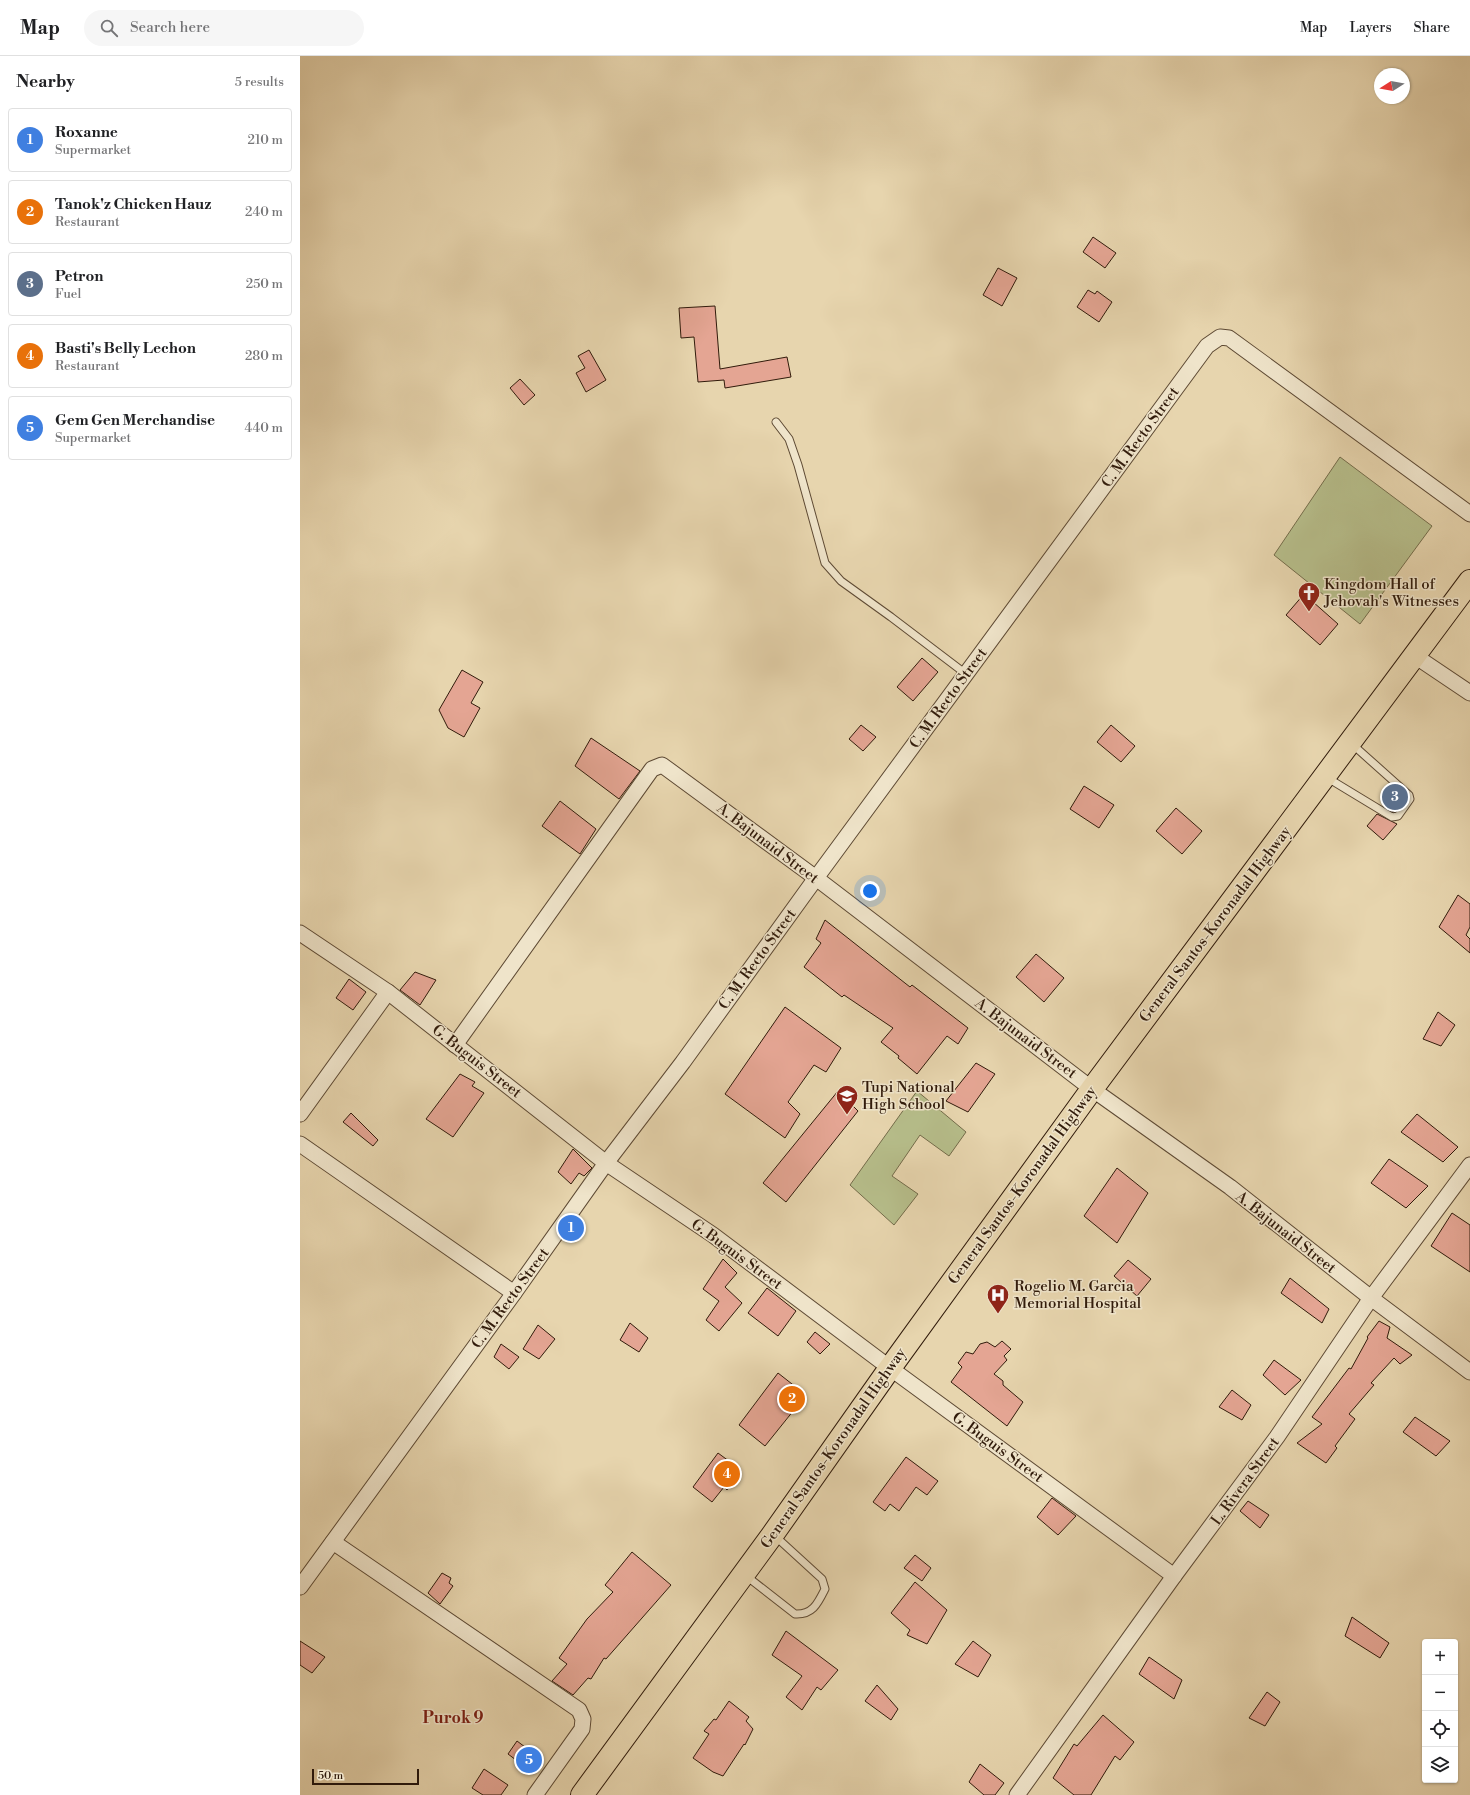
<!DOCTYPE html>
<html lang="en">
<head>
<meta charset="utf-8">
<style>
  :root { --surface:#fff; --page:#f6f6f6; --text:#202124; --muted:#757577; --line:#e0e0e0; --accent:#2563eb }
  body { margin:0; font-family:"Libre Bodoni",serif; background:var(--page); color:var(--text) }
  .controls { position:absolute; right:12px; bottom:12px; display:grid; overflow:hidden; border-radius:4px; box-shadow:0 1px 3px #0004 }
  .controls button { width:36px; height:36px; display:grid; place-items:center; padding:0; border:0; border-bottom:1px solid var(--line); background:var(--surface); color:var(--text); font:20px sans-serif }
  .compass { position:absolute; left:1074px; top:12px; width:36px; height:36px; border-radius:50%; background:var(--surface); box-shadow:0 1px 3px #0004; rotate:259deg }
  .scale { position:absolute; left:12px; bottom:10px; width:107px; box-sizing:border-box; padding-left:4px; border:2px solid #311b0b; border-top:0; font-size:11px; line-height:14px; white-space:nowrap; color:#311b0b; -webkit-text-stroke:3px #efe4ca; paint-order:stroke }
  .you { position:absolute; left:570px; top:835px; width:14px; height:14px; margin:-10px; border:3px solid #fff; border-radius:50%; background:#1a73e8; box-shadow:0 0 0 6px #1a73e833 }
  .badge { display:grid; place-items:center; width:26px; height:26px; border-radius:50%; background:var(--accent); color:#fff; font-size:13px; font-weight:700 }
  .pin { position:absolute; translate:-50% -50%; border:2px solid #fff; box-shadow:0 1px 4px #0006 }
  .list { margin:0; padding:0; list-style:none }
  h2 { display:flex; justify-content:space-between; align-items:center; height:52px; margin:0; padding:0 16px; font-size:17px }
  h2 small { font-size:13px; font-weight:400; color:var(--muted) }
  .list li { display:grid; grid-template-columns:26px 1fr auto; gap:12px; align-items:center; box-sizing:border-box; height:64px; margin:0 8px 8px; padding:0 8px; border:1px solid var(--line); border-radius:4px }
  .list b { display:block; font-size:15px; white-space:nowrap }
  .list p { margin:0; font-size:13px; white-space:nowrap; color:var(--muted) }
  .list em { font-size:13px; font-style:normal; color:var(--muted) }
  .icon { flex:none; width:22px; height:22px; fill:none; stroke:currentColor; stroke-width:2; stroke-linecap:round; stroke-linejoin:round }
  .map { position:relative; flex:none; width:1170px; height:1739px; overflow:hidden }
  header { display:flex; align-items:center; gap:24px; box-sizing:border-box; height:56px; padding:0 20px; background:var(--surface); border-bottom:1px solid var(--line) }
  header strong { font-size:19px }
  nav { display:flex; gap:22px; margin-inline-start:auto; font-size:14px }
  .search { width:280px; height:36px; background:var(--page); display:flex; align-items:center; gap:10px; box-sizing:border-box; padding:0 14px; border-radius:22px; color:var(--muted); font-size:15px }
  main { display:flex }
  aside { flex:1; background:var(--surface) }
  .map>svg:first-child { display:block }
  .green { fill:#b6bd8a; stroke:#746c4a }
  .building { fill:#e4a593; stroke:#311b0b }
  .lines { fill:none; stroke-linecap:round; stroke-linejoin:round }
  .lane-casing { stroke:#5e4a34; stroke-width:9 }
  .street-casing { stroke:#5e4a34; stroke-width:17 }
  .highway-casing { stroke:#311b0b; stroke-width:24 }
  .lane { stroke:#efe4ca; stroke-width:7 }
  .street { stroke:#efe4ca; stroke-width:15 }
  .highway { stroke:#e7d5ae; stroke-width:22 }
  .labels { text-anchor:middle; stroke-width:3; stroke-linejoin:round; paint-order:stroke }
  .street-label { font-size:15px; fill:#311b0b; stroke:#efe4ca }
  .poi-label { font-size:15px; fill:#311b0b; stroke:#efe4ca; text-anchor:start }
  .neighbourhood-label { font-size:16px; font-weight:bold; fill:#7a1f14; stroke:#efe4ca }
</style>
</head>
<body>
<header>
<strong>Map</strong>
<div class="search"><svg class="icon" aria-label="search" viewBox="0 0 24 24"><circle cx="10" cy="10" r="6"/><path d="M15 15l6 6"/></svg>Search here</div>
<nav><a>Map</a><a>Layers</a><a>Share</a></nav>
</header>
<main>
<aside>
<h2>Nearby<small>5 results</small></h2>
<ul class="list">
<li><span class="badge" style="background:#3f7fe0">1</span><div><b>Roxanne</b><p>Supermarket</p></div><em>210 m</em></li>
<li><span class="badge" style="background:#e8710a">2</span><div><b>Tanok'z Chicken Hauz</b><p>Restaurant</p></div><em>240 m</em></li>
<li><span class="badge" style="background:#5c6f8a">3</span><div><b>Petron</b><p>Fuel</p></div><em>250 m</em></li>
<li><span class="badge" style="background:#e8710a">4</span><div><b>Basti's Belly Lechon</b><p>Restaurant</p></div><em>280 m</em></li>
<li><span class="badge" style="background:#3f7fe0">5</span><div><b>Gem Gen Merchandise</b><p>Supermarket</p></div><em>440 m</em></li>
</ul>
</aside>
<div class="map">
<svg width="1170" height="1739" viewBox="0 0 1170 1739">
  <rect width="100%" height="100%" fill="#e7d5ae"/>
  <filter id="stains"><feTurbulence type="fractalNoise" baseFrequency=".005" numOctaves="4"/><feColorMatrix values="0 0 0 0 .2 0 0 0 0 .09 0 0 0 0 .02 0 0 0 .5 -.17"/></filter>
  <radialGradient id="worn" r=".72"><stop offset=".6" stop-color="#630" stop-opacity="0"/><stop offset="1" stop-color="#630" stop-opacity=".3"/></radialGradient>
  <!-- green -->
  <g class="green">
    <polygon points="1040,401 1132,470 1060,568 974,499"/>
    <polygon points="617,1035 666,1076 649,1100 620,1079 592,1120 618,1138 594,1169 550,1129"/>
  </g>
  <!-- building -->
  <g class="building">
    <polygon points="793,181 816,197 805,212 783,196"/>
    <polygon points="698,212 717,222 702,250 683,239"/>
    <polygon points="788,234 795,238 797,235 812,246 799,266 777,251"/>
    <polygon points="415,250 420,313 487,301 491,321 425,332 424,324 398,326 394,281 381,282 379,252"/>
    <polygon points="289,294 306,324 286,336 276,317 285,312 278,300"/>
    <polygon points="220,323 235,339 224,349 210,332"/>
    <polygon points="1004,538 1038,568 1020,589 986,559"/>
    <polygon points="622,602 638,616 613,645 597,631"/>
    <polygon points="162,614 183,626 171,647 180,652 164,681 148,672 139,654"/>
    <polygon points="561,669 576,681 563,695 549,683"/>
    <polygon points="811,669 835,690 821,706 797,686"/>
    <polygon points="291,682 340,715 319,743 275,710"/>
    <polygon points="784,730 814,749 799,772 770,753"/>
    <polygon points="1095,733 1105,742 1093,756 1084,750 1086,748 1083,746"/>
    <polygon points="260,745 296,773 280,798 242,770"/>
    <polygon points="876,752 902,775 882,798 856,775"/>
    <polygon points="1077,758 1097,768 1083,784 1067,770"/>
    <polygon points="1158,839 1170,848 1170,871 1166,879 1170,883 1170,897 1139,871"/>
    <polygon points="525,864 610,931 612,929 668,972 658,988 647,980 617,1018 598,1002 599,1000 581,986 593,972 544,939 542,941 504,911 521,887 516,883"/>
    <polygon points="736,898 764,922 744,946 716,921"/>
    <polygon points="115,916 136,924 120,949 100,934"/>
    <polygon points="49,923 66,936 53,954 36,942"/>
    <polygon points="485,951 541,992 526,1016 514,1009 488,1046 500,1058 485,1082 425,1038"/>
    <polygon points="1138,956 1155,969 1141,990 1123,983"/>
    <polygon points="676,1007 695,1018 668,1056 646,1045"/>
    <polygon points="160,1018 175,1026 172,1030 184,1037 153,1081 126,1063"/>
    <polygon points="538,1035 558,1055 486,1146 463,1127"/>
    <polygon points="51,1057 78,1084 73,1090 43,1066"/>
    <polygon points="1117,1058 1158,1091 1143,1106 1101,1076"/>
    <polygon points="273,1093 292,1112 284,1120 279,1117 271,1128 258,1116"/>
    <polygon points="1089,1103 1128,1130 1106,1152 1071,1127"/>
    <polygon points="817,1112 848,1137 817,1187 784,1160"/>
    <polygon points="1152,1157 1170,1169 1170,1216 1131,1190"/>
    <polygon points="423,1203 437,1217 425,1231 442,1247 419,1275 406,1264 419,1245 403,1233"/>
    <polygon points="828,1204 851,1223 837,1240 814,1220"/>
    <polygon points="990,1222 1029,1253 1022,1267 981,1237"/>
    <polygon points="467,1232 496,1255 478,1280 448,1257"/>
    <polygon points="1079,1265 1090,1271 1087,1282 1112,1299 1100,1308 1094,1302 1071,1327 1074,1329 1049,1358 1055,1363 1035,1390 1037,1392 1026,1407 997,1387 1022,1368 1012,1361 1049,1312 1051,1313 1068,1282 1067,1281"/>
    <polygon points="330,1267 348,1282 339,1296 320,1284"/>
    <polygon points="238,1269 255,1283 239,1303 223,1293"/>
    <polygon points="515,1276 530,1288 520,1298 507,1286"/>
    <polygon points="702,1285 711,1293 704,1300 707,1304 694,1318 703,1325 703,1329 723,1346 707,1370 651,1326 662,1311 658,1307 666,1296 673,1298 680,1288 687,1286 695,1291"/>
    <polygon points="201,1288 219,1301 209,1313 194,1301"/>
    <polygon points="974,1304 1001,1324 985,1339 963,1319"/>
    <polygon points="478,1317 506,1339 465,1390 439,1369"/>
    <polygon points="932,1334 951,1349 942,1364 919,1351"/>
    <polygon points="1115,1361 1150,1385 1136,1400 1103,1376"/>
    <polygon points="418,1397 441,1414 427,1434 424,1431 412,1446 393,1431"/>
    <polygon points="606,1401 638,1425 627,1439 616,1431 599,1455 590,1448 585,1455 573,1446"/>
    <polygon points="752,1442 776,1460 758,1479 737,1461"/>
    <polygon points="948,1445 969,1459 960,1472 940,1455"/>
    <polygon points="332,1496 371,1529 306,1603 304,1602 291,1623 288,1622 273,1639 252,1625 267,1608 259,1602 287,1563 313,1536 305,1529"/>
    <polygon points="615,1499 631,1512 622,1525 604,1512"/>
    <polygon points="142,1517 151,1522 149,1527 153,1530 140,1548 128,1537"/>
    <polygon points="615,1526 647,1554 627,1588 607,1579 610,1574 591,1557"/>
    <polygon points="1052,1561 1089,1587 1080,1602 1045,1580"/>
    <polygon points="486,1575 538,1614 521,1634 517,1631 502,1654 486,1641 502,1620 472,1599"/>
    <polygon points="0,1585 25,1601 12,1617 0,1609"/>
    <polygon points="673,1585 691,1599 678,1621 655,1608"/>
    <polygon points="849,1601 882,1624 874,1643 839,1618"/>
    <polygon points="577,1629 598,1653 591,1664 565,1645"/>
    <polygon points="967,1636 980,1646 965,1670 949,1662"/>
    <polygon points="429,1645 449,1661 446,1665 453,1673 445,1689 444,1688 423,1720 413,1716 393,1702 409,1678 404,1675 414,1663 416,1664"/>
    <polygon points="803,1659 834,1686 820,1704 815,1700 791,1739 774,1739 753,1722 774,1688 777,1690"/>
    <polygon points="217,1685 241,1703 232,1716 208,1698"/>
    <polygon points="680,1708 704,1727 695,1739 684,1739 669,1726"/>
    <polygon points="184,1713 208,1729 201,1739 183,1739 172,1732"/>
  </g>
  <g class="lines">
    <!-- lane casing -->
    <g class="lane-casing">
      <g id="lane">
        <polyline points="476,366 489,383 498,409 525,507 541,525 591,561 666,618"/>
        <polyline points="1026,721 1092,761 1098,760 1110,743 1109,739 1052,688"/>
        <path d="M445,1519L495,1558C513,1559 518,1547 525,1533L522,1523L475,1480"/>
      </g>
    </g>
    <!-- street casing -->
    <g class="street-casing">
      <g id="street">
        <polyline points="1115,600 1170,637"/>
        <polyline points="0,877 88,936 306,1107 413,1179 590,1312 874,1520"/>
        <polyline points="155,989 352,713 362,709 516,822 792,1033 930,1131 1071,1242 1170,1316"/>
        <polyline points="0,1058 88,936"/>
        <polyline points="0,1088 214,1237"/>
        <polyline points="33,1486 279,1654 283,1663 282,1673 235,1739"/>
        <polyline points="0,1531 214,1237 306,1107 383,1006 516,822 907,290 920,281 929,282 1170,458"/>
        <polyline points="717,1739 874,1520 977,1381 1071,1242 1170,1109"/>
      </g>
    </g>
    <!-- highway casing -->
    <g class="highway-casing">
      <polyline id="highway" points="282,1739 473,1478 590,1312 792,1033 1170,525"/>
    </g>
    <!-- lane -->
    <use href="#lane" class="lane"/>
    <!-- street -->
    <use href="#street" class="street"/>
    <!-- highway -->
    <use href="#highway" class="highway"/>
  </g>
  <!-- icons -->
  <defs>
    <g id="church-pin" transform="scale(1.15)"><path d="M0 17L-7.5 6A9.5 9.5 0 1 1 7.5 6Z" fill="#8f2418" stroke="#efe4ca"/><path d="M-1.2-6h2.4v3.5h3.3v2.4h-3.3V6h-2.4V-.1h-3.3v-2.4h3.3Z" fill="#fff"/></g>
    <g id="school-pin" transform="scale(1.15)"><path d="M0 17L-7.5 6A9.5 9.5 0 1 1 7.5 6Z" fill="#8f2418" stroke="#efe4ca"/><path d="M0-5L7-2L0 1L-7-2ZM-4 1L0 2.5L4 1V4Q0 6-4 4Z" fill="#fff"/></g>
    <g id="hospital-pin" transform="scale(1.15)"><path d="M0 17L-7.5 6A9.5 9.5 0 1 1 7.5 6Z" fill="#8f2418" stroke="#efe4ca"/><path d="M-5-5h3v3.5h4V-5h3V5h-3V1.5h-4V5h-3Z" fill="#fff"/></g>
  </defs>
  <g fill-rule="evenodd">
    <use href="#church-pin" x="1009" y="537"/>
    <use href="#school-pin" x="547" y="1040"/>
    <use href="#hospital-pin" x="698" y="1239"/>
  </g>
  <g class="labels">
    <!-- street labels -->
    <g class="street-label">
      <text transform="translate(840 381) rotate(-54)" y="5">C. M. Recto Street</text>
      <text transform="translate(648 642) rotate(-54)" y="5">C. M. Recto Street</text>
      <text transform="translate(468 787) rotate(37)" y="5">A. Bajunaid Street</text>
      <text transform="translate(915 868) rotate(-53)" y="5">General Santos-Koronadal Highway</text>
      <text transform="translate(457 903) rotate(-54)" y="5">C. M. Recto Street</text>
      <text transform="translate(726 982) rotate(37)" y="5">A. Bajunaid Street</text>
      <text transform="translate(177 1005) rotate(38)" y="5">G. Buguis Street</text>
      <text transform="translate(722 1129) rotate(-54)" y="5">General Santos-Koronadal Highway</text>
      <text transform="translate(986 1176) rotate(38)" y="5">A. Bajunaid Street</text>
      <text transform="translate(437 1198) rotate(36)" y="5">G. Buguis Street</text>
      <text transform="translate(210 1242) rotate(-54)" y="5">C. M. Recto Street</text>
      <text transform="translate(698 1391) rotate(36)" y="5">G. Buguis Street</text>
      <text transform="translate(533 1392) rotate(-55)" y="5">General Santos-Koronadal Highway</text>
      <text transform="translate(945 1425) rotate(-54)" y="5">L. Rivera Street</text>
    </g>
    <!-- poi labels -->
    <g class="poi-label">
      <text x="1024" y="533">Kingdom Hall of<tspan x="1024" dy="17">Jehovah's Witnesses</tspan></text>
      <text x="562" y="1036">Tupi National<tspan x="562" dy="17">High School</tspan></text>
      <text x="714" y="1235">Rogelio M. Garcia<tspan x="714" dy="17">Memorial Hospital</tspan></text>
    </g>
    <!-- neighbourhood labels -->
    <g class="neighbourhood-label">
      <text x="153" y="1667">Purok 9</text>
    </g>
  </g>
  <rect width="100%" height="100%" filter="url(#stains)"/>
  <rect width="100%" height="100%" fill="url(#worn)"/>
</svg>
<div class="controls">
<button>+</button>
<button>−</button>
<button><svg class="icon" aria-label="locate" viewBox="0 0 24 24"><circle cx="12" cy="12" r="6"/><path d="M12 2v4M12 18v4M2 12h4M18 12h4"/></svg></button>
<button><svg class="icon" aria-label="layers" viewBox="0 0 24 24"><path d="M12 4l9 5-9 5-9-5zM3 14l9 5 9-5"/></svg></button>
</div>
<svg class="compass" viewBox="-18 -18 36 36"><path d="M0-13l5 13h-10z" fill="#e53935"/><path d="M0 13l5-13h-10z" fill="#757577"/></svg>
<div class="scale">50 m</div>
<div class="you"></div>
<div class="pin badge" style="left:271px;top:1172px;background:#3f7fe0">1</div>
<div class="pin badge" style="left:492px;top:1343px;background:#e8710a">2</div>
<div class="pin badge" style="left:1095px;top:741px;background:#5c6f8a">3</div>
<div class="pin badge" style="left:427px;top:1418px;background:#e8710a">4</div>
<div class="pin badge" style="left:229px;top:1704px;background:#3f7fe0">5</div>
</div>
</main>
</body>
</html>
